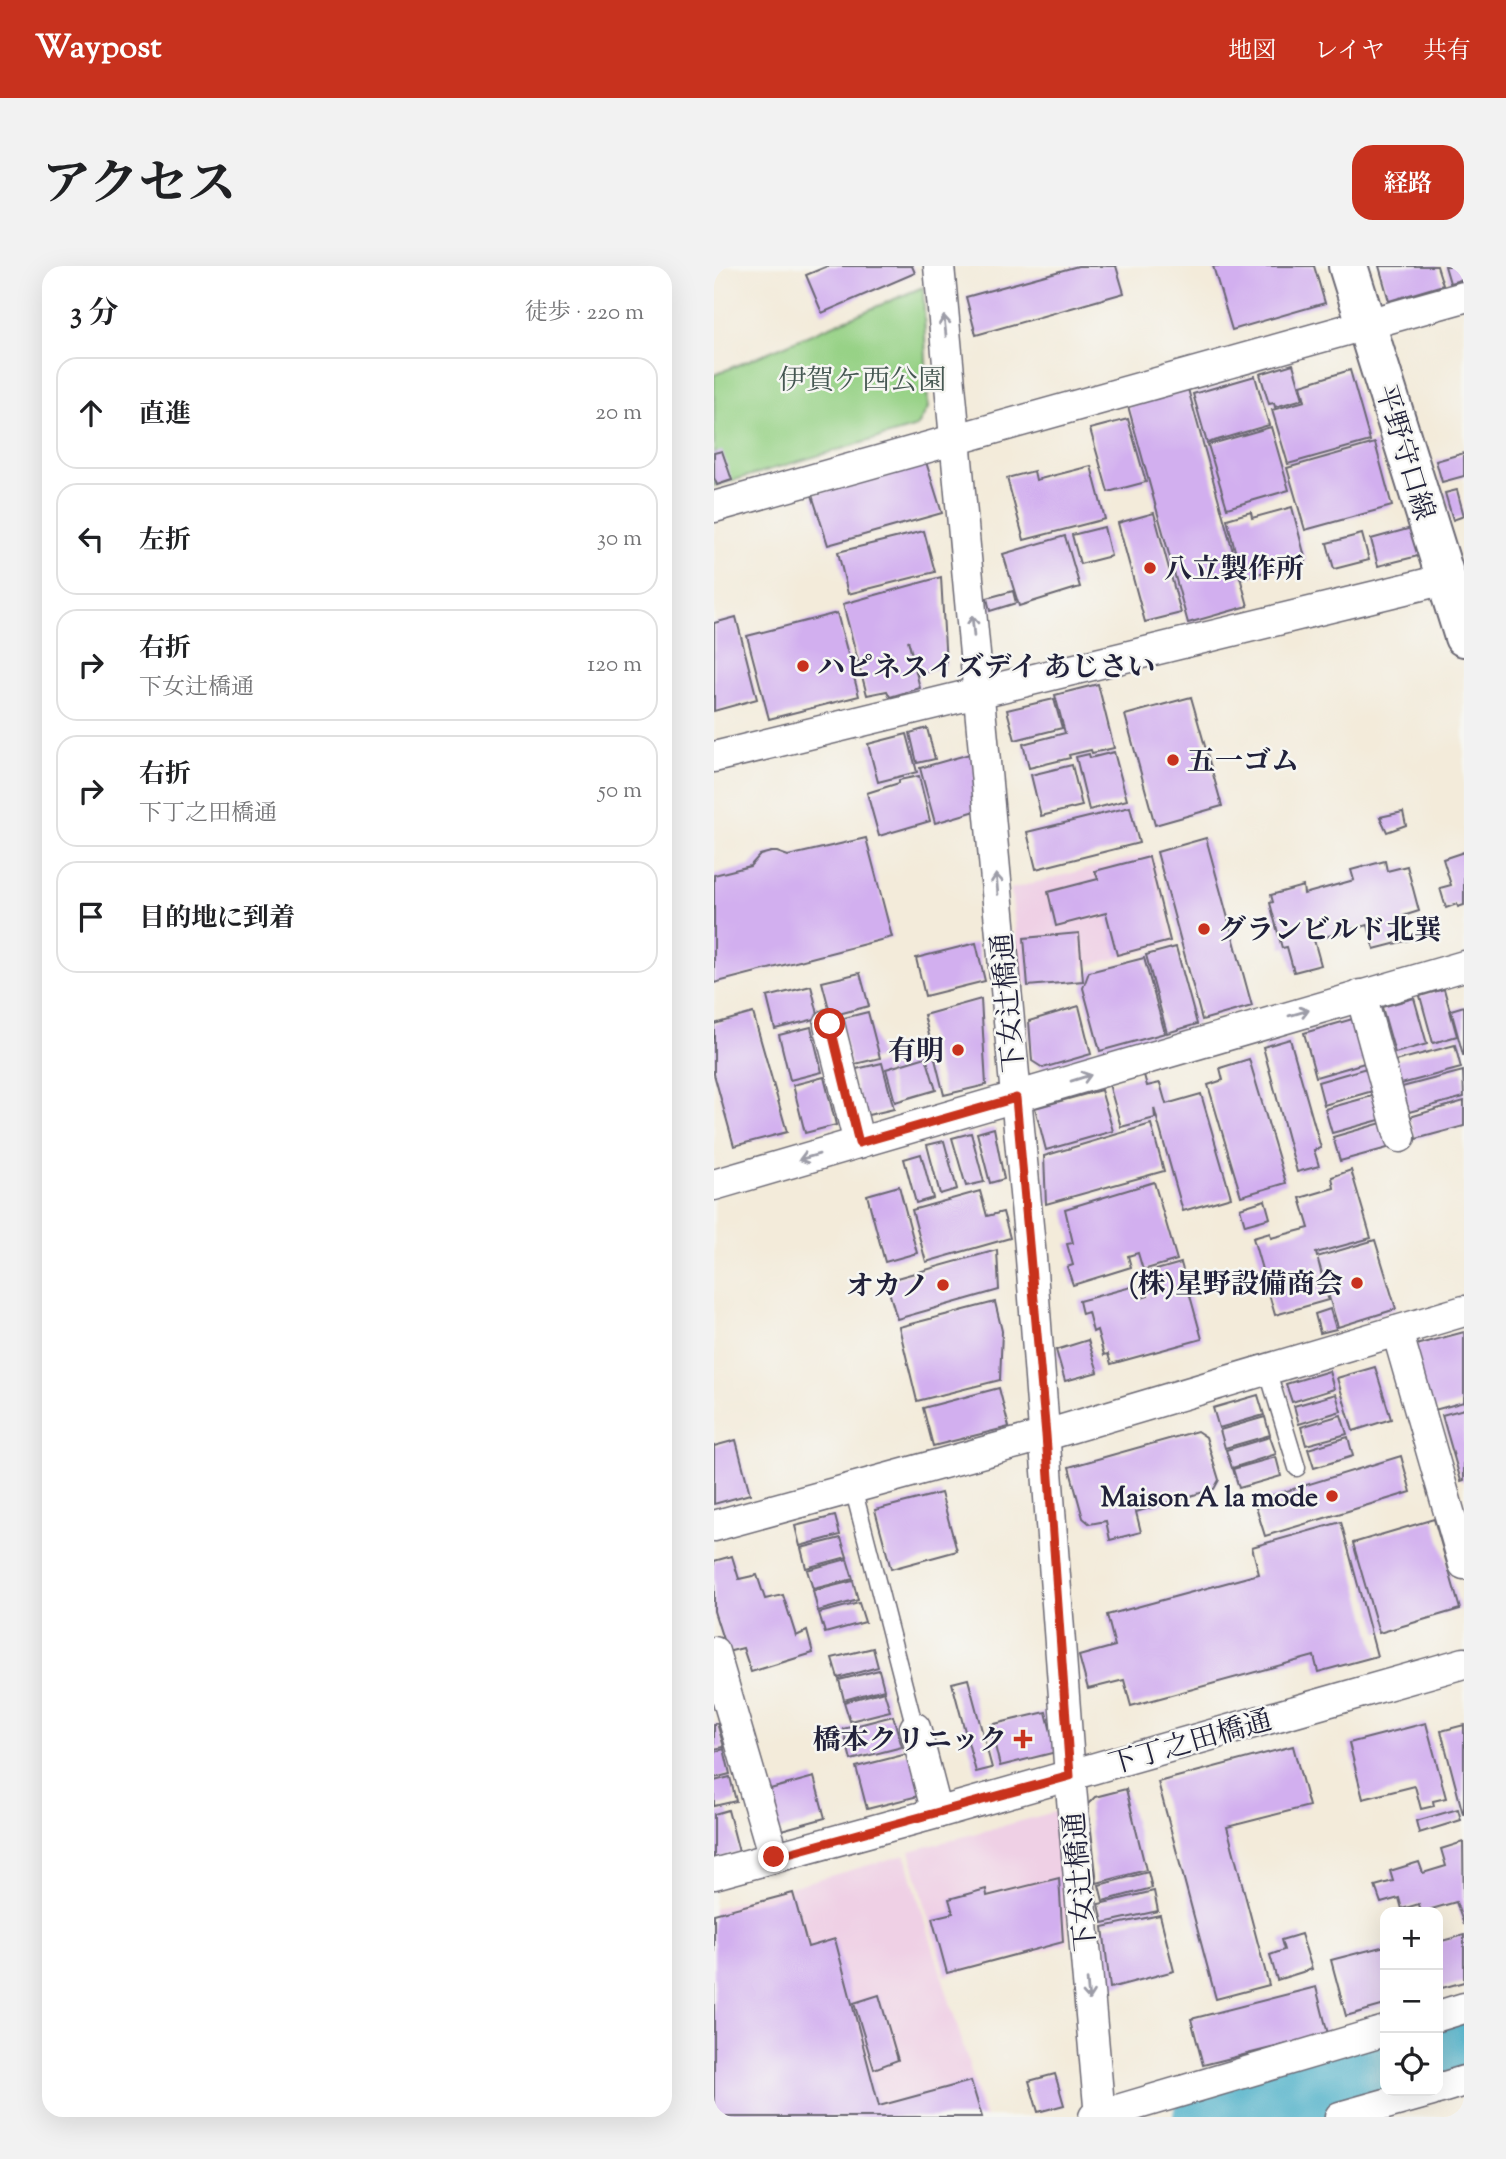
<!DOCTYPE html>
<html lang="ja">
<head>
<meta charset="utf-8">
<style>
  :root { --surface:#fff; --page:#f2f2f2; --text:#202124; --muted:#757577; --line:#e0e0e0; --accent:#c8321e }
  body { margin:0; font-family:"Sorts Mill Goudy","Noto Serif JP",serif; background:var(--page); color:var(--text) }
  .controls { position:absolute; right:21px; bottom:21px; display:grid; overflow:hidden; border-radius:14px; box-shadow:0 7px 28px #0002 }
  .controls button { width:63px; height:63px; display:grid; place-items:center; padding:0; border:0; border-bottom:2px solid var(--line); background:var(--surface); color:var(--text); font:35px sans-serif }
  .stop { position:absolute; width:21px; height:21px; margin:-16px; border:5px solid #c8321e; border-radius:50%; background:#fff }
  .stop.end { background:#c8321e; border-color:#fff; box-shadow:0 2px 7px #0008 }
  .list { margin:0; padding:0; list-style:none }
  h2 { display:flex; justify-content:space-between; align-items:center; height:91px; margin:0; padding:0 28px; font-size:30px }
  h2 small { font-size:23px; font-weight:400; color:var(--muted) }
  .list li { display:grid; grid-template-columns:46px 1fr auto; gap:21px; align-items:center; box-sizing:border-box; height:112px; margin:0 14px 14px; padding:0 14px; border:2px solid var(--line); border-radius:21px }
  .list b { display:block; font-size:26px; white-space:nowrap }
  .list p { margin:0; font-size:23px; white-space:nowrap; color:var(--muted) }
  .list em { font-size:23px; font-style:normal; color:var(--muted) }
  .icon { flex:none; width:38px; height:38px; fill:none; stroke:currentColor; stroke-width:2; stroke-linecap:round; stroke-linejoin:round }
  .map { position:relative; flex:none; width:750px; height:1851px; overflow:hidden; border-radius:21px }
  header { display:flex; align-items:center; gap:42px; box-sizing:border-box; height:98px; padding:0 35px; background:var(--accent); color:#fff }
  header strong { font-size:33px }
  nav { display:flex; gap:38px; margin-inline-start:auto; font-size:24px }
  .intro { display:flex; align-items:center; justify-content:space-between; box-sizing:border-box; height:168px; padding:0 42px }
  h1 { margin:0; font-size:49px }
  .button { padding:18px 32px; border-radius:21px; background:var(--accent); color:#fff; font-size:24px; font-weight:700 }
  main { display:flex; gap:42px; padding:0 42px }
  aside { flex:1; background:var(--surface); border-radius:21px; box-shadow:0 7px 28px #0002 }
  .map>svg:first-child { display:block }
  .built { fill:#efd0e5 }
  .green { fill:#97d286; stroke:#5c7a60; stroke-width:2 }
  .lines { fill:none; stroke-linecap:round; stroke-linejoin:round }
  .river { stroke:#48aec7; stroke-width:68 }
  .building { fill:#d2afef }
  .service-casing { stroke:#6b6873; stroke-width:19 }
  .minor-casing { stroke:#6b6873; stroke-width:33 }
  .secondary-casing { stroke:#6b6873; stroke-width:42 }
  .service { stroke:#fff; stroke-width:16 }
  .minor { stroke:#fff; stroke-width:30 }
  .secondary { stroke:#fff; stroke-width:38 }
  .oneway { stroke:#9c9ca7 }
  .route { stroke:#c8321e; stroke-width:9 }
  .poi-dot { fill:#c8321e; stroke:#f6f6f2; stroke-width:2.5 }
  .labels { text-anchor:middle; stroke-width:5; stroke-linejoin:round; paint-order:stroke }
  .park-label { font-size:28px; fill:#455752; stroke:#f6f6f2 }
  .street-label { font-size:28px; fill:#22223b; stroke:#f6f6f2 }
  .poi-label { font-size:28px; font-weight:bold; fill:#22223b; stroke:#f6f6f2; text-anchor:end }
</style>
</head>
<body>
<header>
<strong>Waypost</strong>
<nav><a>地図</a><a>レイヤ</a><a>共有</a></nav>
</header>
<div class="intro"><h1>アクセス</h1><a class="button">経路</a></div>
<main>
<aside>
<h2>3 分<small>徒歩 · 220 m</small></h2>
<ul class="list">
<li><svg class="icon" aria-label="ahead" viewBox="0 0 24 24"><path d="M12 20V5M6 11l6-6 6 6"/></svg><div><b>直進</b></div><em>20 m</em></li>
<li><svg class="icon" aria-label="left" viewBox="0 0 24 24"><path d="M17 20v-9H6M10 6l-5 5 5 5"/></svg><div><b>左折</b></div><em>30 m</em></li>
<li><svg class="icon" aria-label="right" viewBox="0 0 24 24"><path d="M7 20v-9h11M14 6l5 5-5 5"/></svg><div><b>右折</b><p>下女辻橋通</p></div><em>120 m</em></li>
<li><svg class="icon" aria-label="right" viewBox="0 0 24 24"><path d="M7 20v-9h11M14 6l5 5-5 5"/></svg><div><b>右折</b><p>下丁之田橋通</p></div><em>50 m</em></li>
<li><svg class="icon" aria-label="arrive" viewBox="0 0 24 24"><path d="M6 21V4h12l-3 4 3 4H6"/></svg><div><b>目的地に到着</b></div></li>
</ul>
</aside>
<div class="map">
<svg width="750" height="1851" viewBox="0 0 750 1851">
  <rect width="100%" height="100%" fill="#f6f6f2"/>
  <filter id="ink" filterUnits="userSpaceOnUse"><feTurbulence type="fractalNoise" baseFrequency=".0143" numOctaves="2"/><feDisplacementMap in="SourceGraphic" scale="14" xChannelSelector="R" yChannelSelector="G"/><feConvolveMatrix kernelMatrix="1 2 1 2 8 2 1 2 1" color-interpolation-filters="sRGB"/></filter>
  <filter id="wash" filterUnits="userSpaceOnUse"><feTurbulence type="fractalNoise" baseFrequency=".00686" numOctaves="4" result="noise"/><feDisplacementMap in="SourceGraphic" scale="28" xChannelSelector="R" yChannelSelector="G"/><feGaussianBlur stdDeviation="1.57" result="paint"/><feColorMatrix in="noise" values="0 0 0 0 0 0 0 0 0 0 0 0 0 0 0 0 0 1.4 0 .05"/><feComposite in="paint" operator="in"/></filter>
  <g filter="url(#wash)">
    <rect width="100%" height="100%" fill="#f3ebda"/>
    <!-- built -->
    <g class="built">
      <polygon points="438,586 461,677 307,717 297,623"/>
      <polygon points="344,1545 350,1576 354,1678 231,1710 196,1585"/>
      <polygon points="191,1589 271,1851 0,1851 0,1642"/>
    </g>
    <!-- green -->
    <polygon class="green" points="209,21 214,142 203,161 0,220 0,109"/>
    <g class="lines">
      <!-- river -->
      <g class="river">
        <polyline points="724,1783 750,1775"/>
        <polyline points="493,1851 671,1798"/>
      </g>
    </g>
    <g id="blocks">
      <!-- building -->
      <g class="building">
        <polygon points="114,0 198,0 201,7 108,47 92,9"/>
        <polygon points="364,0 402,0 410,27 262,69 252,31"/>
        <polygon points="499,0 600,0 611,37 518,64"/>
        <polygon points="665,0 723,0 729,19 675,35"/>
        <polygon points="731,0 750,0 750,13 736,17"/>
        <polygon points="579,98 589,133 561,141 560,137 555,138 546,108"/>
        <polygon points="636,104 656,175 574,198 558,144 591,135 587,119"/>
        <polygon points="541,110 555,159 493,177 479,128"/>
        <polygon points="474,123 534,340 474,357 414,140"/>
        <polygon points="414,153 432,216 394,226 376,163"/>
        <polygon points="557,161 575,224 513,242 494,179"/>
        <polygon points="661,177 678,240 591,264 573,202"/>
        <polygon points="8,185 18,214 3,219 0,212 0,187"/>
        <polygon points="750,187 750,210 728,216 722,195"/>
        <polygon points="212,196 228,247 114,279 98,229"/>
        <polygon points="377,200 391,253 310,274 293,212 320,205 322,214"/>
        <polygon points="743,224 750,250 739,254 731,227"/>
        <polygon points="578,241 592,295 528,312 513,253 537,246 538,252"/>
        <polygon points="440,247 467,347 431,356 404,257"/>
        <polygon points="390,261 397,290 366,298 358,269"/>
        <polygon points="701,261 708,289 664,300 657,273"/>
        <polygon points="210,265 221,306 134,328 124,286"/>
        <polygon points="648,268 655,294 620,303 613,277"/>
        <polygon points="351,270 366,321 305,340 289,288"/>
        <polygon points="227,311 232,399 204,409 194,374 206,422 176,431 173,425 153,429 129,338"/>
        <polygon points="299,325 302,337 276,345 273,332"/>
        <polygon points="123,347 145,430 55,453 33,370"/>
        <polygon points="22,351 43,433 0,445 0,357"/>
        <polygon points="384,418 400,482 378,487 377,484 355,489 356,492 315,502 309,478 351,467 341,429"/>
        <polygon points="477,431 508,540 441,559 411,449"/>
        <polygon points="340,433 348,462 301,474 293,444"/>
        <polygon points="213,462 221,493 203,497 196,467"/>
        <polygon points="193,468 203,506 164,516 154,478"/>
        <polygon points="400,486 413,534 375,544 362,491 375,488 376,492"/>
        <polygon points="259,487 265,544 221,557 206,502"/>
        <polygon points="358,499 368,540 327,550 317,509"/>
        <polygon points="205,510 216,555 165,570 153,527 185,517 185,514"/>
        <polygon points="416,541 425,577 322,603 313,566"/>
        <polygon points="689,546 692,559 673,566 666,551"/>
        <polygon points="152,572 178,671 0,717 0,609 36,600 46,589 57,586 63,586 74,590"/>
        <polygon points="492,572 538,740 488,754 443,586"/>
        <polygon points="750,586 750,639 744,641 743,638 732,642 726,622 737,619 729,593"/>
        <polygon points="435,591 456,675 403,689 392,647 342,660 334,626 384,613 381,605"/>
        <polygon points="671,595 673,605 693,600 705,645 689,650 695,674 660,683 654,659 600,674 607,699 580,706 573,681 568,682 556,637 559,636 557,629 589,620 590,628 640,614 637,604"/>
        <polygon points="365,667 369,715 314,720 310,672"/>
        <polygon points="262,677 271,715 211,730 202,692"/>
        <polygon points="462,681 483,758 453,767 432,689"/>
        <polygon points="430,692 451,767 386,785 369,722 375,706"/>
        <polygon points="146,707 155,740 117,750 108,716"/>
        <polygon points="97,720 105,752 61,763 53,731"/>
        <polygon points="730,723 743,770 719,777 706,730"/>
        <polygon points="700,732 713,778 681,787 668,741"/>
        <polygon points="267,733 272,819 230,829 210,749"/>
        <polygon points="365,740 377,788 329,802 318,795 315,755"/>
        <polygon points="750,740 750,789 749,789 737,744"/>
        <polygon points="154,746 166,792 137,799 126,753"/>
        <polygon points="39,747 73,866 20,880 0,808 0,758"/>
        <polygon points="642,752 654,796 602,811 590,767"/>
        <polygon points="97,761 108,806 76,814 65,769"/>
        <polygon points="576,773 607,882 600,884 605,900 583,906 549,781"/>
        <polygon points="741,779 747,802 687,818 681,795"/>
        <polygon points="212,791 222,824 181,836 172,803"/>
        <polygon points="535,793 572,917 527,930 494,819 509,814 506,802"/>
        <polygon points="168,797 180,843 150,850 138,804"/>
        <polygon points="656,801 662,824 610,839 604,816"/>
        <polygon points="749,805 750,831 695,846 688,821"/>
        <polygon points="430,809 433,820 446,817 452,838 487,828 517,931 469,945 440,842 441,852 407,861 395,818"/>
        <polygon points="110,811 122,859 91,867 79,819"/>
        <polygon points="387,824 399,865 332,884 321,842"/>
        <polygon points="662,829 669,853 618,867 611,843"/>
        <polygon points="750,835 750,860 702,873 696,851"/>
        <polygon points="671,856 677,881 626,895 619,871"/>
        <polygon points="437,858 450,905 332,938 330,890"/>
        <polygon points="280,862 290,913 276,917 263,867"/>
        <polygon points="257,867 270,916 252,920 238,872"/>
        <polygon points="230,875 243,923 226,928 213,879"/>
        <polygon points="207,888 219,932 202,937 190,893"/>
        <polygon points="637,904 657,972 602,987 603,991 661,974 682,1043 624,1061 604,994 614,1034 561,1049 539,972 556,967 557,972 595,962 586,932 620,922 618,911"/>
        <polygon points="440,916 463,994 429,1004 424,987 414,990 417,1001 359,1019 353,1001 359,999 353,978 359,977 351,943"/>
        <polygon points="185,920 203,987 171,996 153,929"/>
        <polygon points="266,925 273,950 289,946 296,972 212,996 198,944"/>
        <polygon points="551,934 556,952 531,959 526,942"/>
        <polygon points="283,984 285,1024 183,1053 172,1015"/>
        <polygon points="467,997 488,1073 397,1098 394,1088 390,1089 383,1064 379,1066 374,1046 368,1048 365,1035 421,1020 424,1033 434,1030 428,1008"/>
        <polygon points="281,1036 288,1065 286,1114 203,1135 185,1061"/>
        <polygon points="616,1043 622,1063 606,1067 601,1048"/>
        <polygon points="750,1066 750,1136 713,1146 694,1081"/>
        <polygon points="374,1074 384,1106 351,1115 342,1084"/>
        <polygon points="661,1101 677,1153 639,1165 623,1112"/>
        <polygon points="615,1105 620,1123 578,1136 572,1118"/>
        <polygon points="285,1122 295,1161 219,1180 209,1142"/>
        <polygon points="622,1128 627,1145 585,1158 580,1140"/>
        <polygon points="544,1129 550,1149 505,1162 499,1142"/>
        <polygon points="750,1143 750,1214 747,1215 728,1149"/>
        <polygon points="627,1149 633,1168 592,1179 587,1161"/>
        <polygon points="551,1151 556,1169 511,1182 506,1164"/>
        <polygon points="483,1165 492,1171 505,1214 500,1223 422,1246 427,1266 396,1274 392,1255 376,1258 369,1252 355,1201"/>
        <polygon points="556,1171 562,1188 518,1202 512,1184"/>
        <polygon points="634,1171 639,1190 600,1202 594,1183"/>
        <polygon points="22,1174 36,1228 0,1238 0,1180"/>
        <polygon points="687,1190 697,1226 551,1270 540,1235"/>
        <polygon points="562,1191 567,1210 525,1222 519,1203"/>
        <polygon points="227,1227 243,1285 177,1303 161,1244"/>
        <polygon points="121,1250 126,1269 86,1280 81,1260"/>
        <polygon points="720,1253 746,1343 665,1367 639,1277"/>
        <polygon points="627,1256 663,1390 604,1406 600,1390 417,1440 410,1414 374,1423 365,1390 401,1380 393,1349 545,1308 538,1281"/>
        <polygon points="127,1272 133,1291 92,1302 87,1282"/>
        <polygon points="18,1290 25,1313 43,1309 51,1333 69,1329 82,1370 93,1365 99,1387 37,1406 29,1382 13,1386 0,1345 0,1295"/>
        <polygon points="133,1293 139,1313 99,1323 93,1304"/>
        <polygon points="139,1315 144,1334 104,1345 99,1325"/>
        <polygon points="145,1337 151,1356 111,1367 105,1347"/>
        <polygon points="159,1382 164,1401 124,1412 118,1392"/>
        <polygon points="165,1404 170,1423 130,1434 125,1414"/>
        <polygon points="254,1413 278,1502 262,1506 238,1417"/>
        <polygon points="170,1425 176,1445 136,1455 130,1436"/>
        <polygon points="332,1446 342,1486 286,1500 276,1459"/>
        <polygon points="179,1450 188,1481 137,1494 129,1463"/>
        <polygon points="3,1457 10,1481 0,1483 0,1458"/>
        <polygon points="712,1457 732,1532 719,1535 720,1540 707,1543 701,1520 649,1533 635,1477"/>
        <polygon points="750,1459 750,1548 749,1548 727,1465"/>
        <polygon points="579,1480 595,1540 513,1561 555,1719 502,1733 444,1516"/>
        <polygon points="10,1483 16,1508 0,1512 0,1486"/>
        <polygon points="197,1487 208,1529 153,1543 142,1501"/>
        <polygon points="16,1511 22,1535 0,1540 0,1515"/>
        <polygon points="100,1511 111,1552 60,1566 49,1525"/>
        <polygon points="412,1523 432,1604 383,1617 374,1538 381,1531"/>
        <polygon points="744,1543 747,1554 705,1567 702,1555"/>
        <polygon points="14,1544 25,1586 0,1593 0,1548"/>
        <polygon points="749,1576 750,1659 742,1636 707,1646 705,1638 688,1643 685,1632 667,1637 661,1620 679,1615 676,1605 705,1596 709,1607 732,1600 727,1583"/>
        <polygon points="434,1606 438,1622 389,1635 385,1619"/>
        <polygon points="345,1612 349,1676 233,1707 218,1652 239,1647 235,1633 272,1623 273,1630"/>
        <polygon points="440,1625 444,1645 389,1657 385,1638"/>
        <polygon points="79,1627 94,1681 121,1673 165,1840 257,1815 268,1851 0,1851 0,1648"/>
        <polygon points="446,1649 460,1705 396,1722 389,1661"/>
        <polygon points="587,1668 598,1703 563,1714 556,1689 570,1684 567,1674"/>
        <polygon points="750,1669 750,1716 728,1722 724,1705 724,1676"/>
        <polygon points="671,1680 671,1739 632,1750 617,1694"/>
        <polygon points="602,1721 614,1768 489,1799 477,1753"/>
        <polygon points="165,1729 184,1794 160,1803 140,1737"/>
        <polygon points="341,1808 350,1839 324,1846 315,1815"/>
      </g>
    </g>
  </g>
  <g filter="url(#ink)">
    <use href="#blocks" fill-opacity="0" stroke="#6b6873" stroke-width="2"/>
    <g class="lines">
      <!-- service casing -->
      <g class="service-casing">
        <g id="service">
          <polyline points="553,1103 583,1202"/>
          <polyline points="139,1222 201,1462"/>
        </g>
      </g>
      <!-- minor casing -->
      <g class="minor-casing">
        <g id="minor">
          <polyline points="225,0 317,992 356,1510 386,1851"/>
          <polyline points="0,241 750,31"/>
          <polyline points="0,491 732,313"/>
          <polyline points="647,729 686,871"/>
          <polyline points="115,758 145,877"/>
          <polyline points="0,919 750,700"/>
          <polyline points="683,1065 750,1298"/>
          <polyline points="0,1260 332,1169 750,1045"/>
          <polyline points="0,1386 60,1591"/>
          <polyline points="201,1462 223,1547"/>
          <polyline points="0,1608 223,1547 750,1397"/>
          <polyline points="724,1750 750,1742"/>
          <polyline points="724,1823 750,1815"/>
          <polyline points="380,1851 671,1765"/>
          <polyline points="626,1851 718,1825"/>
        </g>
      </g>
      <!-- secondary casing -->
      <g class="secondary-casing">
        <polyline id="secondary" points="634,0 750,371"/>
      </g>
      <!-- service -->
      <use href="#service" class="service"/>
      <!-- minor -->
      <use href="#minor" class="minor"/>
      <!-- secondary -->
      <use href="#secondary" class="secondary"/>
    </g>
    <!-- one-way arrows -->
    <defs><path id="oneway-shaft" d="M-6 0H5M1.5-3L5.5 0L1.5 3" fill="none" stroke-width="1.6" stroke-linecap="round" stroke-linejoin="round" transform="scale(1.75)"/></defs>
    <g class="oneway">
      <use href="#oneway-shaft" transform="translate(231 60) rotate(-96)"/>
      <use href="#oneway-shaft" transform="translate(259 360) rotate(-95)"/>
      <use href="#oneway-shaft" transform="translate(283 618) rotate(-95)"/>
      <use href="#oneway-shaft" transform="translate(585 747) rotate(-16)"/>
      <use href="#oneway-shaft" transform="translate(367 812) rotate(-17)"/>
      <use href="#oneway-shaft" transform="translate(95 891) rotate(164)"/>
      <use href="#oneway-shaft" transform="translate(374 1724) rotate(85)"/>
    </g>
  </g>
  <g class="lines" filter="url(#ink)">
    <!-- route -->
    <polyline class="route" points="60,1591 356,1510 332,1169 302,832 145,877 116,758"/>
  </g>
  <!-- markers -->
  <g class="poi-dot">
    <circle cx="436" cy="302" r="7"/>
    <circle cx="89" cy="400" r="7"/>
    <circle cx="459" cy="494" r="7"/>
    <circle cx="490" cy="663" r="7"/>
    <circle cx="244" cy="784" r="7"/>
    <circle cx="643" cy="1017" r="7"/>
    <circle cx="229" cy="1019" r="7"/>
    <circle cx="618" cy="1230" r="7"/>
    <path d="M305.5 1462.5h7v7h7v7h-7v7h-7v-7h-7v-7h7z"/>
  </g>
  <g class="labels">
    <!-- park labels -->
    <g class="park-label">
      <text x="148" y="123">伊賀ケ西公園</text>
    </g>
    <!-- street labels -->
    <g class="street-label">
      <text transform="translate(692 186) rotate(73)" y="10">平野守口線</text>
      <text transform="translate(293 737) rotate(-95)" y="10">下女辻橋通</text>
      <text transform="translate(476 1475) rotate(-16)" y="10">下丁之田橋通</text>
      <text transform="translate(365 1616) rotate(-95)" y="10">下女辻橋通</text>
    </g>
    <!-- poi labels -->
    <g class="poi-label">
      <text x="450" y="312" text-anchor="start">八立製作所</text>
      <text x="103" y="410" text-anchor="start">ハピネスイズデイ あじさい</text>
      <text x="473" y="504" text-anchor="start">五一ゴム</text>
      <text x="504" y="673" text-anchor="start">グランビルド北巽</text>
      <text x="230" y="794">有明</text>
      <text x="629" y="1027">(株)星野設備商会</text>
      <text x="215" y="1029">オカノ</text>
      <text x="604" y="1240">Maison A la mode</text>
      <text x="293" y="1483">橋本クリニック</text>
    </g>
  </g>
</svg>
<div class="controls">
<button>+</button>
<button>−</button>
<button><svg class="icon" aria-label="locate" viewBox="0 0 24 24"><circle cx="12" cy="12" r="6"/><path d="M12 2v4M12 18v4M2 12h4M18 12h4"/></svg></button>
</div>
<div class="stop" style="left:116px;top:758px"></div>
<div class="stop end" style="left:60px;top:1591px"></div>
</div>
</main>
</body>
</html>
